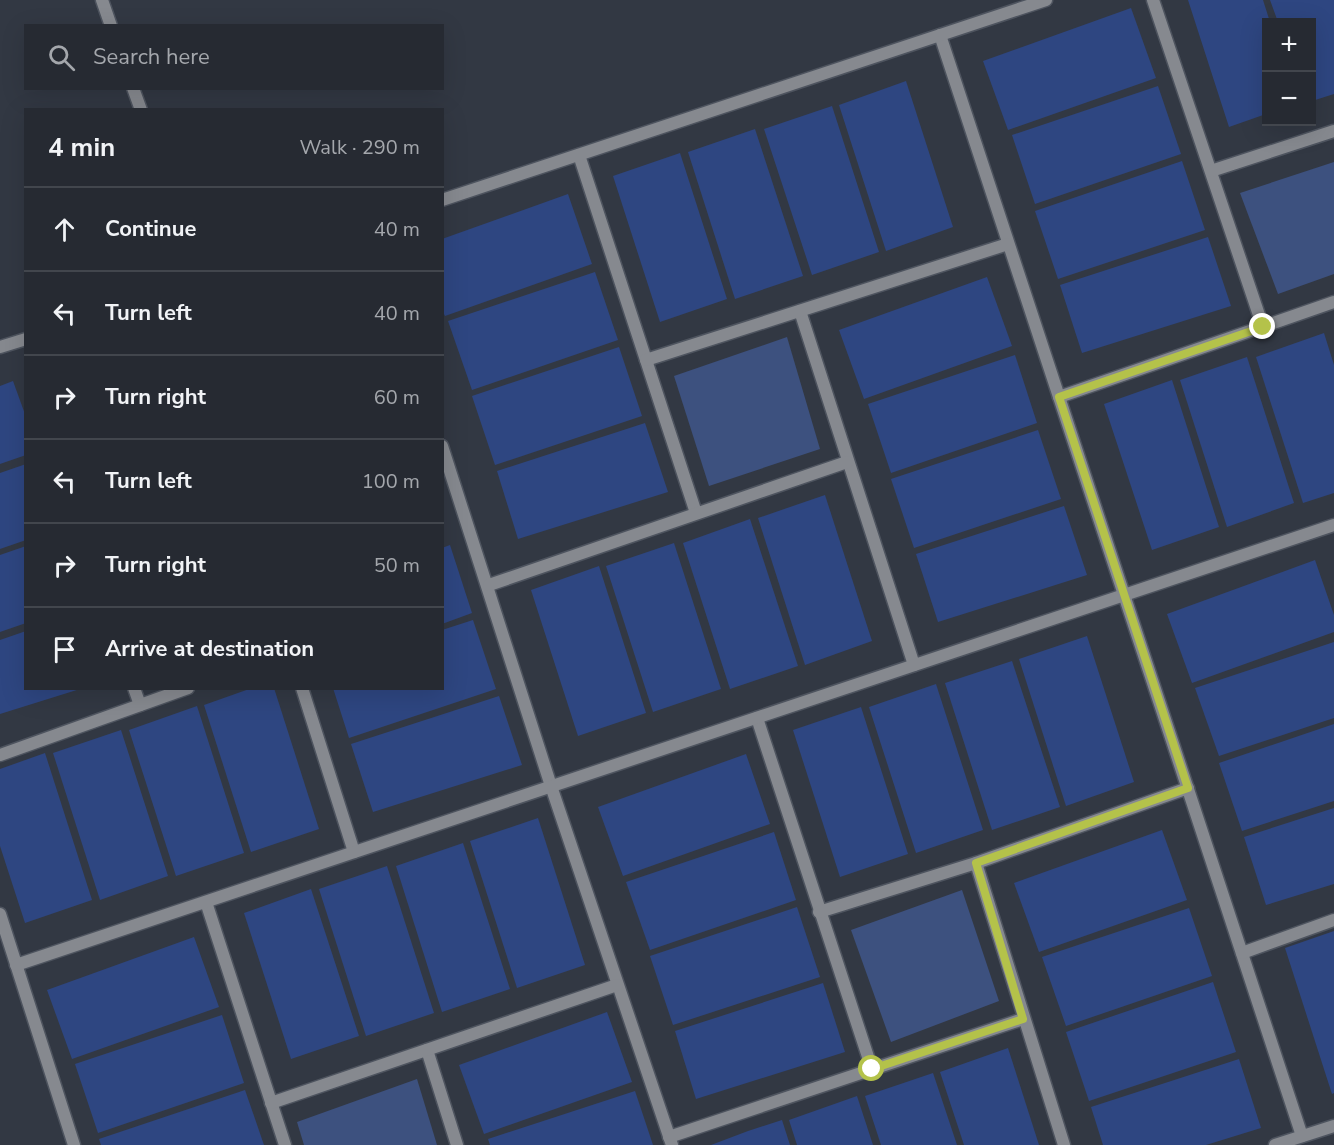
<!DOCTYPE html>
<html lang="en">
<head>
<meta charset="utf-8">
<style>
  :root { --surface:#262a32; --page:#32363e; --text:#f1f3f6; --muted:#a4a7ac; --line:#42464d }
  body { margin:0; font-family:"Nunito Sans",sans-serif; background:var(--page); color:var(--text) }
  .controls { position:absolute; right:18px; top:18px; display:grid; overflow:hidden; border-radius:0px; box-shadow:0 6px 24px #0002 }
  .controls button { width:54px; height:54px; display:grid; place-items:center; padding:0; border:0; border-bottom:2px solid var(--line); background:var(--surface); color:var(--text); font:30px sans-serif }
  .stop { position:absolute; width:18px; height:18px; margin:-14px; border:4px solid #b4c24a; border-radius:50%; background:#fff }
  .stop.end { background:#b4c24a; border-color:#fff; box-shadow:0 2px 6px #0008 }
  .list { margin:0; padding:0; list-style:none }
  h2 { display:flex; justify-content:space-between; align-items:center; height:78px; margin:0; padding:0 24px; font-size:26px }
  h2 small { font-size:20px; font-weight:400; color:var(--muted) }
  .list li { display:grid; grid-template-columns:39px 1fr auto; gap:18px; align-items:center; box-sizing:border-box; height:84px; padding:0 24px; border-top:2px solid var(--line) }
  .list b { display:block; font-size:22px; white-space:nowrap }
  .list em { font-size:20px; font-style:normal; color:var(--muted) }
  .icon { flex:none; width:33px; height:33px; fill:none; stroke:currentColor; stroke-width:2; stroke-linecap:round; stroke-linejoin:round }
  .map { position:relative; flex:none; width:1334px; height:1145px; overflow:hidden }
  .search { position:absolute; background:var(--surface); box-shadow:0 6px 24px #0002; left:24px; top:24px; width:420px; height:66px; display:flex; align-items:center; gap:15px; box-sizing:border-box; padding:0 21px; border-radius:0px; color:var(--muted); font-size:22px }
  .panel { position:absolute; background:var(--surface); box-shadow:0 6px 24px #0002; left:24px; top:108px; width:420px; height:582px; border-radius:0px }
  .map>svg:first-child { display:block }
  .green { fill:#3d517f }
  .building { fill:#2e4681 }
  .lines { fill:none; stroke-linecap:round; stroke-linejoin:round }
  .minor-casing { stroke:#4e545f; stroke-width:15 }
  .minor { stroke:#86898f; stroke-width:12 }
  .route { stroke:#b4c24a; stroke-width:8 }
</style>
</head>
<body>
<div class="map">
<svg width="1334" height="1145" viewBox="0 0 1334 1145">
  <rect width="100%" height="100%" fill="#323843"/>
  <!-- green -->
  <g class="green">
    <polygon points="1334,162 1334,274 1278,294 1240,193"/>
    <polygon points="787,337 820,449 709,486 674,376"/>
    <polygon points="962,890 999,1001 891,1042 851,930"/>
    <polygon points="417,1079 437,1145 304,1145 297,1122"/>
  </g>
  <!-- building -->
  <g class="building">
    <polygon points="1188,0 1263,0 1270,22 1266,22 1266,114 1229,127"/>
    <polygon points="1270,0 1334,0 1334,94 1312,101 1312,22 1278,22"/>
    <polygon points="1131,8 1156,78 1008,130 983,61"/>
    <polygon points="906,81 953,227 886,251 839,105"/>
    <polygon points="1158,86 1181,154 1035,204 1012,135"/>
    <polygon points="832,106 879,252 812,275 764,129"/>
    <polygon points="755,129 803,276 735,299 688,152"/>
    <polygon points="680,153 727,299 660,322 613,176"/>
    <polygon points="1182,161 1205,230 1058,279 1035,211"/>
    <polygon points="568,194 592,264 445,316 442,310 442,239"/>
    <polygon points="1208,237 1231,306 1082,353 1060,285"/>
    <polygon points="595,272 618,340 472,390 448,321"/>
    <polygon points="987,277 1012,346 864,399 839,330"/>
    <polygon points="1324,333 1334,365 1334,493 1303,503 1256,357"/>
    <polygon points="619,347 642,416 495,465 472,396"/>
    <polygon points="1015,355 1037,423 891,473 868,404"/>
    <polygon points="1247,357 1294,503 1227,527 1180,380"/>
    <polygon points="1172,380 1219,527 1152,550 1104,404"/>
    <polygon points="13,381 26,417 26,455 0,464 0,386"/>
    <polygon points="645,423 668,492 518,539 497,471"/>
    <polygon points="1038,430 1061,499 914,548 891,479"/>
    <polygon points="26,464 26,540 0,549 0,473"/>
    <polygon points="825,495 872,641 805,665 758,518"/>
    <polygon points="1064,506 1087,575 938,622 916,554"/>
    <polygon points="750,519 798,666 730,689 683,543"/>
    <polygon points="674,543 721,689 653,712 606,566"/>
    <polygon points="450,545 472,613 442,624 442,548"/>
    <polygon points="26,546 26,623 0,632 0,555"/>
    <polygon points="1315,560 1334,615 1334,632 1192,683 1167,614"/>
    <polygon points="599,566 646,713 578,736 531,590"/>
    <polygon points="473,620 496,689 349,738 333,688 442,688 442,630"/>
    <polygon points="26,631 26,688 80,689 0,714 0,640"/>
    <polygon points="1087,636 1134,782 1066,806 1019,659"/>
    <polygon points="1334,642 1334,718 1219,756 1195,688"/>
    <polygon points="1012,661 1060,807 992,830 945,683"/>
    <polygon points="936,684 983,830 916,853 869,707"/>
    <polygon points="252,688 274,688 319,829 251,852 204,705"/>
    <polygon points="499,696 522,765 373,812 351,744"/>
    <polygon points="197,706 244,853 176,876 129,730"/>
    <polygon points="861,707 908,854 840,877 793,730"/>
    <polygon points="1334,724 1334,801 1242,831 1219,763"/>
    <polygon points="121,730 168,876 100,900 53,753"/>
    <polygon points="45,753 92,900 25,923 0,846 0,769"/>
    <polygon points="746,754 770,824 623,876 598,807"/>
    <polygon points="1334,808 1334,884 1266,905 1244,837"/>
    <polygon points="538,818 585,965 517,988 470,841"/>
    <polygon points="1162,830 1187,900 1039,952 1014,883"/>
    <polygon points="774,832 796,900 650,950 626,882"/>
    <polygon points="463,843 510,989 442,1012 396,866"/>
    <polygon points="387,866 434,1013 366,1036 319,889"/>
    <polygon points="311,889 359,1036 291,1059 244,913"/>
    <polygon points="797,907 820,977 673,1025 650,956"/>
    <polygon points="1189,908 1212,976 1066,1026 1042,957"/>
    <polygon points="1334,931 1334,1093 1332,1094 1285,948"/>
    <polygon points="194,937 219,1007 72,1059 47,990"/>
    <polygon points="1213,982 1236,1052 1089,1101 1066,1032"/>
    <polygon points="823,983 845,1052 696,1099 675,1031"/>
    <polygon points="607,1012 632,1082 484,1134 459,1065"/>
    <polygon points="222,1015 244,1083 98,1133 75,1064"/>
    <polygon points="1008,1048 1039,1145 964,1145 940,1072"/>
    <polygon points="1239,1059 1261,1128 1206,1145 1103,1145 1091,1107"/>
    <polygon points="933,1073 957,1145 881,1145 865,1096"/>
    <polygon points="245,1090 264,1145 101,1145 99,1139"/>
    <polygon points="635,1091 653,1145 490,1145 488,1139"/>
    <polygon points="857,1096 873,1145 797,1145 789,1120"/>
    <polygon points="782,1120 790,1145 711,1145 748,1131"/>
  </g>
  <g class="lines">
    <!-- minor casing -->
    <g class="minor-casing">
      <g id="minor">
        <polyline points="102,0 111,26"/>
        <polyline points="1153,0 1263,327"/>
        <polyline points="940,35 1302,1136"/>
        <polyline points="133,88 141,110"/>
        <polyline points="579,155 696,513"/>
        <polyline points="1211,171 1334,131"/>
        <polyline points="442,200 1046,0"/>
        <polyline points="800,311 914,665"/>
        <polyline points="0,347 26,339"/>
        <polyline points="646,360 1008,244"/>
        <polyline points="1059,397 1334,302"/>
        <polyline points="442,446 551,786 672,1145"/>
        <polyline points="489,585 847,462"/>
        <polyline points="134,688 140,705"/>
        <polyline points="302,688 354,852"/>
        <polyline points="757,718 872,1069"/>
        <polyline points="0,755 188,688"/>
        <polyline points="976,863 1064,1145"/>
        <polyline points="206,902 285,1145"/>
        <polyline points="819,912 976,863 1188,788"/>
        <polyline points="0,914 74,1145"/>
        <polyline points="1242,953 1334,920"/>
        <polyline points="16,965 1334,525"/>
        <polyline points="427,1050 457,1145"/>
        <polyline points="271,1103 617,985"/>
        <polyline points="669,1137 1023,1019"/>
        <polyline points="1275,1145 1334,1126"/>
      </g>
    </g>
    <!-- minor -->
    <use href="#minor" class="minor"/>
  </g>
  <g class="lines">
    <!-- route -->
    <polyline class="route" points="872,1069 1023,1019 976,863 1188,788 1059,397 1263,327"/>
  </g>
</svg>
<div class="controls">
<button>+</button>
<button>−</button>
</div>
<div class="stop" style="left:872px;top:1069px"></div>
<div class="stop end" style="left:1263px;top:327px"></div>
<div class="search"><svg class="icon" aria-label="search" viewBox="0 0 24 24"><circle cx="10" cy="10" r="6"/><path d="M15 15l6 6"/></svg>Search here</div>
<section class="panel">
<h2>4 min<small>Walk · 290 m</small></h2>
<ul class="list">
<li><svg class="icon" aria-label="ahead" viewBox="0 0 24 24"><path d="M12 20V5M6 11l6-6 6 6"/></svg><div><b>Continue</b></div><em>40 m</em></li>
<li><svg class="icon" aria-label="left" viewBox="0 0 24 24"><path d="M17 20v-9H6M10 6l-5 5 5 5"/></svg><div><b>Turn left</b></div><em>40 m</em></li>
<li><svg class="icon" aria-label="right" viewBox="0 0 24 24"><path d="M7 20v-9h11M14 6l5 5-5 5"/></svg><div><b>Turn right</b></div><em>60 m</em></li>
<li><svg class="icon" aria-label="left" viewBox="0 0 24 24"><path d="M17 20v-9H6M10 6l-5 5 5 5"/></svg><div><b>Turn left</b></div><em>100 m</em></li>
<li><svg class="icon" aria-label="right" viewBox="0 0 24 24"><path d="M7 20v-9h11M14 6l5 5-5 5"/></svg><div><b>Turn right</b></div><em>50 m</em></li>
<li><svg class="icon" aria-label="arrive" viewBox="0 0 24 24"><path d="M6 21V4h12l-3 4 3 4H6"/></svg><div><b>Arrive at destination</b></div></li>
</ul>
</section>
</div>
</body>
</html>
